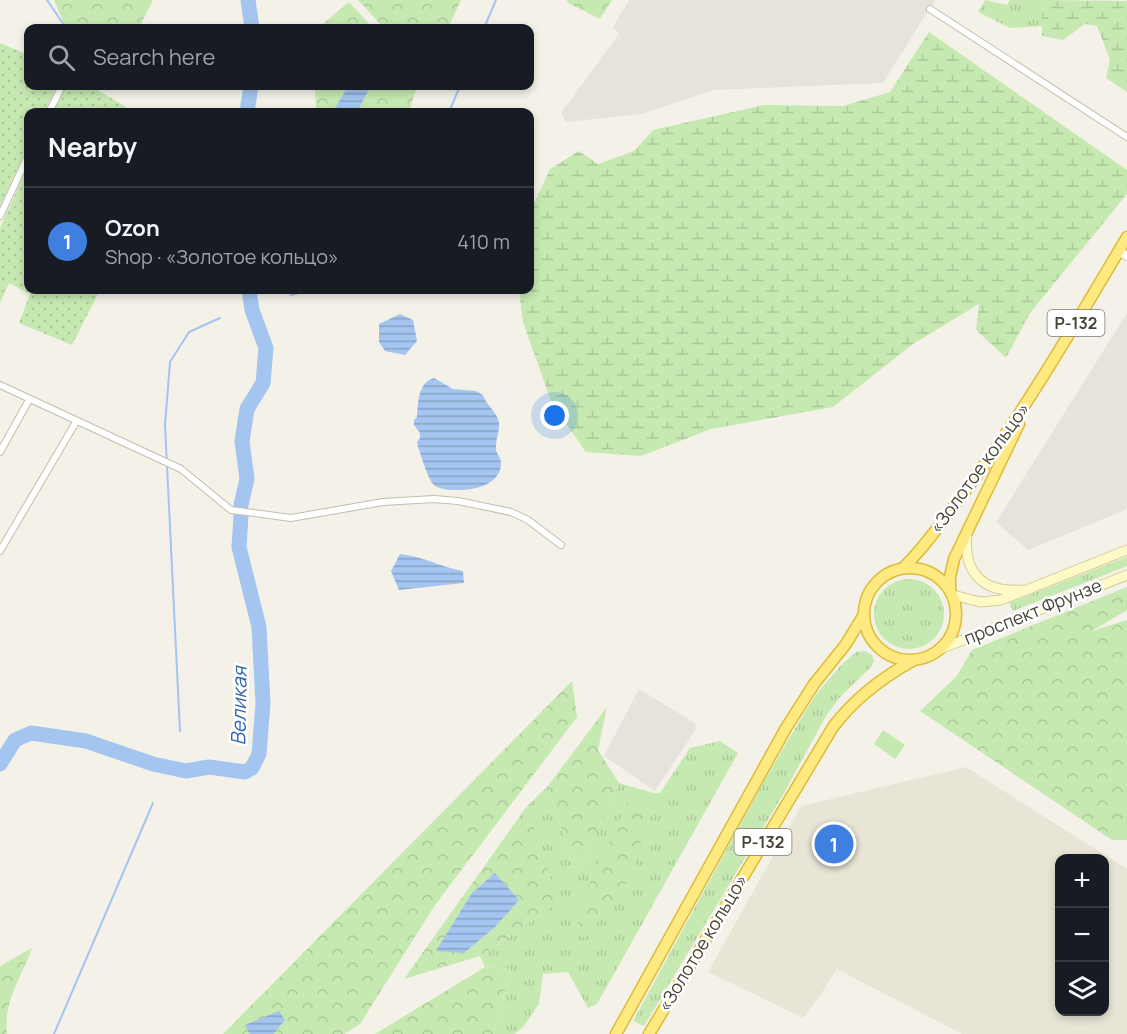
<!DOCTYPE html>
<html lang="en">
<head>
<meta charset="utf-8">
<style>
  :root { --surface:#171b24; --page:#242831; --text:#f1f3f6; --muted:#9ea1a6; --line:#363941; --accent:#8c9099 }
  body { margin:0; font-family:Manrope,sans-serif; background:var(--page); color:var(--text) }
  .controls { position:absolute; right:18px; bottom:18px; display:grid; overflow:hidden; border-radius:12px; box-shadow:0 3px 9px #0003 }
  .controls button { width:54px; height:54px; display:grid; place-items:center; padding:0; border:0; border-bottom:2px solid var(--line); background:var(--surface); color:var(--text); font:30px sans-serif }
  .you { position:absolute; left:555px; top:416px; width:21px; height:21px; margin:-15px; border:4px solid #fff; border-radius:50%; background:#1a73e8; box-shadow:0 0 0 9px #1a73e833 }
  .badge { display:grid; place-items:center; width:39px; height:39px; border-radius:50%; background:var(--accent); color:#fff; font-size:20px; font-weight:700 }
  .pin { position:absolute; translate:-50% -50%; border:3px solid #fff; box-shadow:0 2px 6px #0006 }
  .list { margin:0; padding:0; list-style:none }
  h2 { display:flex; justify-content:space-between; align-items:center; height:78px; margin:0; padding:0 24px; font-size:26px }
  h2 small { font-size:20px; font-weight:400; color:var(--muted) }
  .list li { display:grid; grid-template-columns:39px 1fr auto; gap:18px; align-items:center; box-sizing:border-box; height:108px; padding:0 24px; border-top:2px solid var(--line) }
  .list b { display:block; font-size:22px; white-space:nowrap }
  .list p { margin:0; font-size:20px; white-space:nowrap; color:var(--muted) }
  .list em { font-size:20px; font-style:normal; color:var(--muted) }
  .icon { flex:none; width:33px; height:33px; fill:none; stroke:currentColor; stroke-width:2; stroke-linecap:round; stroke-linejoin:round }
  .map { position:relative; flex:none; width:1127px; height:1034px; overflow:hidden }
  .search { position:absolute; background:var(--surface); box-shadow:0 3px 9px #0003; left:24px; top:24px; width:510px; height:66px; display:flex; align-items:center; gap:15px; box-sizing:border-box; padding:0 21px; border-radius:12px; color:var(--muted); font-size:22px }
  .panel { position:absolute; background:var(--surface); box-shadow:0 3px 9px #0003; left:24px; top:108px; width:510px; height:186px; border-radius:12px }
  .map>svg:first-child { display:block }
  .residential { fill:#e8e5d6; fill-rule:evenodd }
  .industrial { fill:#e6e3dc }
  .grass { fill:url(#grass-tufts) }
  .forest { fill:url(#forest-crowns) }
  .wetland { fill:url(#wetland-marsh) }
  .park { fill:#c6e8b1 }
  .garden { fill:url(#garden-dots) }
  .water { fill:url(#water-rules) }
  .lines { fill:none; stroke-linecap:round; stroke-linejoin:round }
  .stream { stroke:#a4c5f0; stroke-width:2 }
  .river { stroke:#a4c5f0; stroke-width:15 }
  .minor-casing { stroke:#c2bead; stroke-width:8 }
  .tertiary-casing { stroke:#c2bead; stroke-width:10 }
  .secondary-casing { stroke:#d4cd98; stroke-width:11 }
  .trunk-casing { stroke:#ddbb39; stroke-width:13 }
  .minor { stroke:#fff; stroke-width:6 }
  .tertiary { stroke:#fff; stroke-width:8 }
  .secondary { stroke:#fefac7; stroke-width:9 }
  .trunk { stroke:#feea80; stroke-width:10 }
  .labels { text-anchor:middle; stroke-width:5; stroke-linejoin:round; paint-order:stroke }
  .shield { fill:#fff; stroke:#7e7b72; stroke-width:1.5 }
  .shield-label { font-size:16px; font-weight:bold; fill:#474336 }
  .street-label { font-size:18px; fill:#474336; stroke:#fff }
  .water-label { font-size:20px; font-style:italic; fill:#2f66b3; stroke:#fff }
</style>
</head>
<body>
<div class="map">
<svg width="1127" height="1034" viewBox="0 0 1127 1034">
  <defs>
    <pattern id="grass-tufts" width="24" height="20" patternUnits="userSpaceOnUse" patternTransform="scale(1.5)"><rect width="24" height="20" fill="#c6e8b1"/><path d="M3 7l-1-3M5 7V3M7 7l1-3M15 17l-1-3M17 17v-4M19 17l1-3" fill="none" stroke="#abc899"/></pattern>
    <pattern id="forest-crowns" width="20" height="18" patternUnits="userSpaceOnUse" patternTransform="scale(1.5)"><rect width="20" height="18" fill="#c6e8b1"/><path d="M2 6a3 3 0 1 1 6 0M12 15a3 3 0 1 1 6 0" fill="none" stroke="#abc899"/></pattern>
    <pattern id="wetland-marsh" width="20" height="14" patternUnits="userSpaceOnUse" patternTransform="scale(1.5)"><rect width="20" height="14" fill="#c6e8b1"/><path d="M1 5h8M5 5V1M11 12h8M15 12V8" fill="none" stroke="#abc899"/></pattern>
    <pattern id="garden-dots" width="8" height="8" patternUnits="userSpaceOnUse" patternTransform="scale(1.5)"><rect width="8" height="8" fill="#c6e8b1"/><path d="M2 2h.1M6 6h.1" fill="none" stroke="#abc899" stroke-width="1.8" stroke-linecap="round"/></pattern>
    <pattern id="water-rules" width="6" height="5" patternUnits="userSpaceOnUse" patternTransform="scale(1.5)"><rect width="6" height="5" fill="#a4c5f0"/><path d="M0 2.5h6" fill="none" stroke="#87a2c3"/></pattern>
  </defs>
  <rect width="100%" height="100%" fill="#f4f2e8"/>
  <!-- residential -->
  <path class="residential" d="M966,767L1127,869V1034H962L837,969L819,997L803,1018L708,972L801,806ZM1060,858H1104V1012H1060Z"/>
  <!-- industrial -->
  <g class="industrial">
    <polygon points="629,0 935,0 883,83 714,90 641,114 566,122 561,113 619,34 613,27"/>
    <polygon points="1127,313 1127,507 1125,510 1028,550 996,522"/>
    <polygon points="639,689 695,723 696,729 655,791 604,756"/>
  </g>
  <!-- grass -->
  <g class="grass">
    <polygon points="985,0 1007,5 1010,0 1049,0 1042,13 1042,26 1010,28 978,12"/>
    <polygon points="1127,557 1127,566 1013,611 1009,603"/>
    <circle cx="909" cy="614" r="35"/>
    <polygon points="865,651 872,655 874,661 870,668 839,698 826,716 784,793 644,1026 633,1021 764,781 805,712 817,693 842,664 856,652"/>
    <polygon points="720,741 738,753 597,1004 588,1008 568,972 543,974 539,1004 524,1026 515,1034 493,1034 511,969 485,967 480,956 556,904 527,806 548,786 574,870 586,856 619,783 653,793 660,793 690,748"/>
  </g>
  <!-- forest -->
  <g class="forest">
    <polygon points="54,0 153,0 139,28 66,28"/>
    <polygon points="358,0 461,0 448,28 384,28"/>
    <polygon points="566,0 612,0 600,19 570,4"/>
    <polygon points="349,2 373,28 318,28"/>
    <polygon points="315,86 348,86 335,108 334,112 316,112"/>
    <polygon points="371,86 417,86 409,112 357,112"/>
    <polygon points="1127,587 1127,610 1092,631 1127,620 1127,840 1112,840 920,711 956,677 972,650"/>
    <polygon points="572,681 577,717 435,905 360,1024 344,1034 223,1034"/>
    <polygon points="607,707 598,750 619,783 586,856 574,870 548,786"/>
    <path d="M646,792C644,819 643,849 631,874C622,895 599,921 584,938L575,914L629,799Z"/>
    <polygon points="527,806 559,902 480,956 404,979"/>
    <path d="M32,948C22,977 3,1001 7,1034H0V966Z"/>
    <polygon points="485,967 511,969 493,1034 375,1034"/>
  </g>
  <!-- wetland -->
  <g class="wetland">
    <polygon points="1049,0 1127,1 1127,92 1106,78 1110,60 1097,26 1085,24 1063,40 1042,36 1042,13"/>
    <polygon points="929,32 1127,170 1127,194 1030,313 1006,358 976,330 979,304 913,344 833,407 711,429 641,456 586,452 552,404 523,322 519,290 530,290 530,212 550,169 579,151 598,164 634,151 653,130 764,105 843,106 890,92"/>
  </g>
  <!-- park -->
  <polygon class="park" points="883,730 905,745 895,759 874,744"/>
  <!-- garden -->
  <g class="garden">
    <polygon points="0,43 28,55 28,86 57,86 44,112 28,112 28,146 0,206"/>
    <polygon points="66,86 91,86 134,112 54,112"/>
    <polygon points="28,166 28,290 100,290 72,345 19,323 30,294 9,283 0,303 0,228"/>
  </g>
  <!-- water -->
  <g class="water">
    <polygon points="348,86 371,86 357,112 334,112 335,108"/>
    <polygon points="400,314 413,320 417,341 405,355 385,351 379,342 379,324"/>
    <path d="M434,378L453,389L476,391L483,395C487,406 497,412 499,422C500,431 495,441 496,450C497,454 501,458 501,463C501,484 476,490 459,490C451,490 439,490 433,484C429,481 418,448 417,442L420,438V433L414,425V420L417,417C418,403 418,382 434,378Z"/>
    <path d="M400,554C422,556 441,567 463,571L464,583L399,590L391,571Z"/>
    <polygon points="495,873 519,900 496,926 464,953 436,951 472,893"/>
    <polygon points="279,1011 285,1020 273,1034 250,1034 245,1025"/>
  </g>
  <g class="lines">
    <!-- stream -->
    <g class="stream">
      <polyline points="47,0 66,28"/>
      <polyline points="484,28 496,0"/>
      <polyline points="449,112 460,86"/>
      <polyline points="291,295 310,290"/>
      <polyline points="180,731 165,425 170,362 189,332 220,318"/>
      <polyline points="54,1034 153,803"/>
    </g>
    <!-- river -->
    <g class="river">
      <polyline points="248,0 252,28"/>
      <polyline points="247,112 251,86"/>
      <polyline points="241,505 247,479 242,441 247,409 263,383 266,348 252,310 249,290"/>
      <polyline points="0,764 15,740 31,733 86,741 153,764 186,771 209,767 245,772 252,768 259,754 263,703 259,627 239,547 241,516"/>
    </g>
    <!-- minor casing -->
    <g class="minor-casing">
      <g id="minor">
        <polyline points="930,9 1127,137"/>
        <polyline points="49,112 62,86"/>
        <polyline points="0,216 28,156"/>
        <polyline points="0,385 181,469 231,510 291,518 383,502 434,499 458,501 511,512 528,520 561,545"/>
        <polyline points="0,452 29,400"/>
        <polyline points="0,551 76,422"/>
      </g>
    </g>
    <!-- tertiary casing -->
    <g class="tertiary-casing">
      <polyline id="tertiary" points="1119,251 1127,256"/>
    </g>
    <!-- secondary casing -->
    <g class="secondary-casing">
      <g id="secondary">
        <path d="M967,536C963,573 984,593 1021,590"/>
        <polyline points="953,595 980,602 1001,600 1127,550"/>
        <polyline points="938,650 1127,575"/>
      </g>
    </g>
    <!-- trunk casing -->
    <g class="trunk-casing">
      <g id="trunk">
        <circle cx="910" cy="614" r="46"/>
        <path d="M903,568C927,545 946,516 966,490C1026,409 1076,323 1127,237"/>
        <polyline points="950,590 950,577 954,559 1019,424"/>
        <polyline points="616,1034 786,728 814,684 846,644 863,616"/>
        <path d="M649,1034L833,727C855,698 883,677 914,660"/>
      </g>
    </g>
    <!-- minor -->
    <use href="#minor" class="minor"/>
    <!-- tertiary -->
    <use href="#tertiary" class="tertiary"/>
    <!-- secondary -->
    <use href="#secondary" class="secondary"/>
    <!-- trunk -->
    <use href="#trunk" class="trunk"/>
  </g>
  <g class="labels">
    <!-- shield labels -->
    <g class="shield">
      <rect x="1047.5" y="310" width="57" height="26" rx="4.5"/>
      <rect x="734.5" y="829" width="57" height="26" rx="4.5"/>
    </g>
    <g class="shield-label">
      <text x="1076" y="329">Р-132</text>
      <text x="763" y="848">Р-132</text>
    </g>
    <!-- street labels -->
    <g class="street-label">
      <text transform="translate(980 468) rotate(-54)" y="6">«Золотое кольцо»</text>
      <text transform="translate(1033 612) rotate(-22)" y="6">проспект Фрунзе</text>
      <text transform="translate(703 943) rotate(-59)" y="6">«Золотое кольцо»</text>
    </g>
    <!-- water labels -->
    <g class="water-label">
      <text transform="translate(239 706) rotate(-89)" y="7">Великая</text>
    </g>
  </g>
</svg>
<div class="controls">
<button>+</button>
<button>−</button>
<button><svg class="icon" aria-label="layers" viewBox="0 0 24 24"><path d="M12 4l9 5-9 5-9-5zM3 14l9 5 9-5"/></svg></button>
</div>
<div class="you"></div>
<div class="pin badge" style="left:834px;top:844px;background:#3f7fe0">1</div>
<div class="search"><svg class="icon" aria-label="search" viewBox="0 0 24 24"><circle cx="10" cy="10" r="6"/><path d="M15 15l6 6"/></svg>Search here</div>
<section class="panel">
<h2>Nearby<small></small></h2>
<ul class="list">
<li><span class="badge" style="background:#3f7fe0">1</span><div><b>Ozon</b><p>Shop · «Золотое кольцо»</p></div><em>410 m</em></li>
</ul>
</section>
</div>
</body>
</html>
